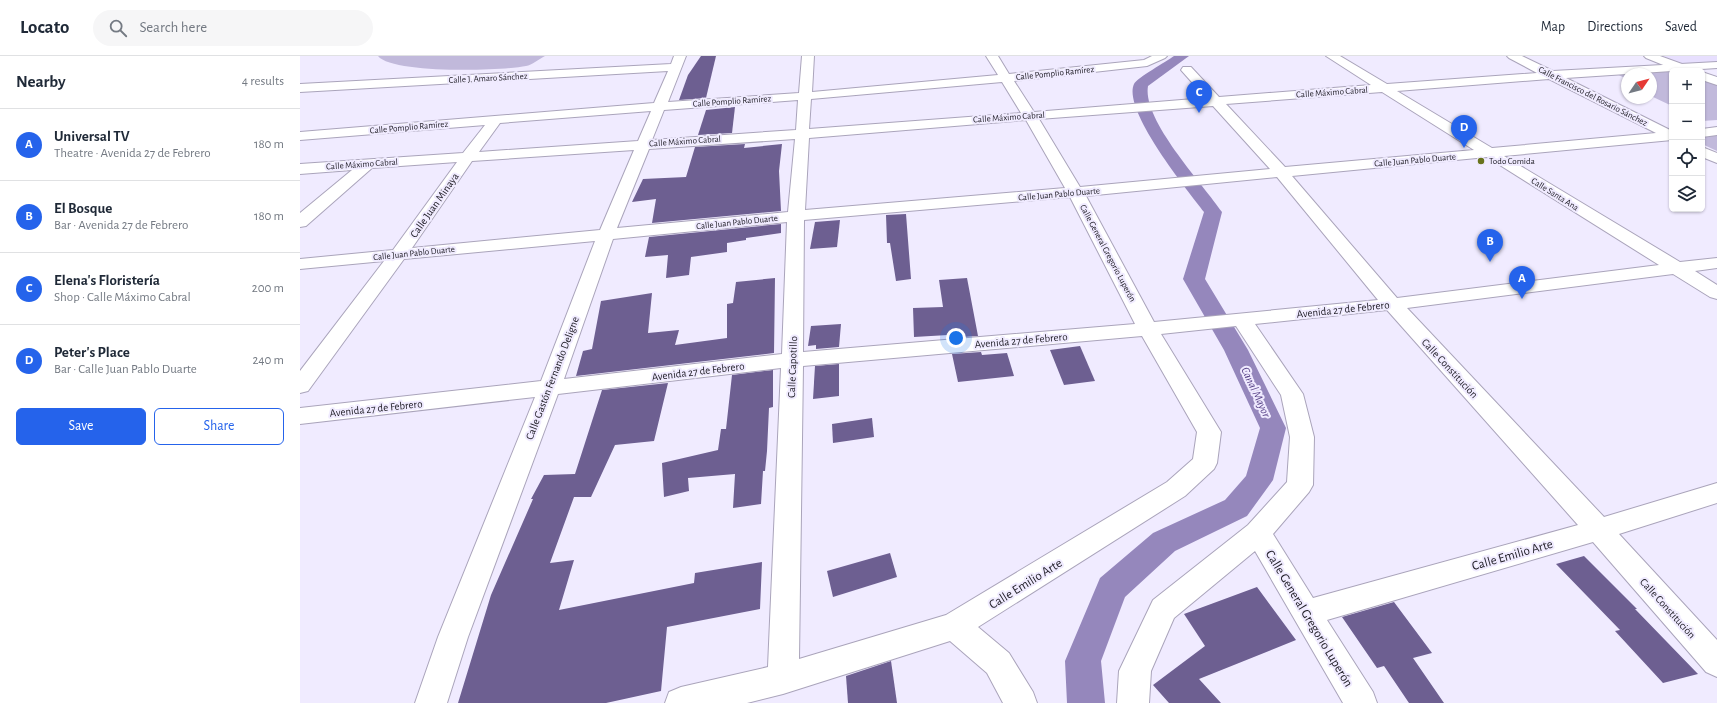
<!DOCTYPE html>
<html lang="en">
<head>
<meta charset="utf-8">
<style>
  :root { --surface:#fff; --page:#f6f6f7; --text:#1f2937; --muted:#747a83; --line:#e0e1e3; --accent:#2563eb }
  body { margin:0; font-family:"Alegreya Sans",sans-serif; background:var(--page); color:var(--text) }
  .controls { position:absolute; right:12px; top:12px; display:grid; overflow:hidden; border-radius:6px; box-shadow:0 1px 3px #0004 }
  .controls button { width:36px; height:36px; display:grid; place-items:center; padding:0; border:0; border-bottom:1px solid var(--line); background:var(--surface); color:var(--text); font:20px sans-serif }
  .compass { position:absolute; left:1321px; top:12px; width:36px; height:36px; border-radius:50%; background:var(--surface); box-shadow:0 1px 3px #0004; rotate:55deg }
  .you { position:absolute; left:656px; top:282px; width:14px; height:14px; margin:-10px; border:3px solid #fff; border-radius:50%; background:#1a73e8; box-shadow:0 0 0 6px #1a73e833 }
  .badge { display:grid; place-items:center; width:26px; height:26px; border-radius:50%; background:var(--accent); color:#fff; font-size:13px; font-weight:700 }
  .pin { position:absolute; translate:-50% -33px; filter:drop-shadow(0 1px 2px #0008) }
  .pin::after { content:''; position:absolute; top:21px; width:14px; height:12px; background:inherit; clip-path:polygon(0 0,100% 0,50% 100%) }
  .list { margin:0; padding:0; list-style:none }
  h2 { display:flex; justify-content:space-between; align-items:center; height:52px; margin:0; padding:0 16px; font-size:17px }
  h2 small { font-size:13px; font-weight:400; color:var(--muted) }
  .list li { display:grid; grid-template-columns:26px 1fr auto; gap:12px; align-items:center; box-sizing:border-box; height:72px; padding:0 16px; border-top:1px solid var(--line) }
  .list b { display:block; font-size:15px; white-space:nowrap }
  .list p { margin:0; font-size:13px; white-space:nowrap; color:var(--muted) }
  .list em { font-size:13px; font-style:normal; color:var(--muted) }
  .actions { display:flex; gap:8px; padding:12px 16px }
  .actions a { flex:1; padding:9px 0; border:1px solid var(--accent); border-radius:6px; text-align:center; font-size:14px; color:var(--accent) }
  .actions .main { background:var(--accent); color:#fff }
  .icon { flex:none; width:22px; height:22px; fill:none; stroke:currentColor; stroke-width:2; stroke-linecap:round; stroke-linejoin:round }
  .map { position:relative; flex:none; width:1417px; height:647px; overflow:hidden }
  header { display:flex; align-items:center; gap:24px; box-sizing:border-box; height:56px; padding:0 20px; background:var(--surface); border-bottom:1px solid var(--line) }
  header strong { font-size:19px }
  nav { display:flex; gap:22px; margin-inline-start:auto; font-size:14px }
  .search { width:280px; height:36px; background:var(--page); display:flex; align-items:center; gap:10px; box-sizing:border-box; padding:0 14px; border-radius:22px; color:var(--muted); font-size:15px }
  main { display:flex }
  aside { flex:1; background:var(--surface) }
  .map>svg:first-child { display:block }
  .built { fill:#e7dffe }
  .green { fill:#c1b9db }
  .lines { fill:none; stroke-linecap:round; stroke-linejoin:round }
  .canal { fill:#9587bc; fill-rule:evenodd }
  .building { fill:#6d5f91 }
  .street-casing { stroke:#aaa4bb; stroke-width:2 }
  .secondary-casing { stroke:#aaa4bb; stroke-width:2 }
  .street { fill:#fff; fill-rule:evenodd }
  .secondary { fill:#fff; fill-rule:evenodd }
  .poi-dot { fill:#68731c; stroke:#f0ebff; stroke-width:1.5 }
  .labels { text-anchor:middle; stroke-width:4; stroke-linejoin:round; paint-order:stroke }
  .far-street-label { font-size:9px; fill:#23212a; stroke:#f0ebff }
  .far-poi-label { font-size:9px; fill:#23212a; stroke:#f0ebff; text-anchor:start }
  .street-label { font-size:11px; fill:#23212a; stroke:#f0ebff }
  .water-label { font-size:12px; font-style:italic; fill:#5c478b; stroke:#f0ebff }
  .near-street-label { font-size:13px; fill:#23212a; stroke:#f0ebff }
</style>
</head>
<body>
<header>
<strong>Locato</strong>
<div class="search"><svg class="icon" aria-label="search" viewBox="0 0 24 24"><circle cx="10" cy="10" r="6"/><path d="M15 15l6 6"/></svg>Search here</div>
<nav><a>Map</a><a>Directions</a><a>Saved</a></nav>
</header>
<main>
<aside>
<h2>Nearby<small>4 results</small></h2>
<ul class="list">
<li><span class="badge">A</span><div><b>Universal TV</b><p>Theatre · Avenida 27 de Febrero</p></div><em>180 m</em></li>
<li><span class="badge">B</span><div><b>El Bosque</b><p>Bar · Avenida 27 de Febrero</p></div><em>180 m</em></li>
<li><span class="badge">C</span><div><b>Elena's Floristería</b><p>Shop · Calle Máximo Cabral</p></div><em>200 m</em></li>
<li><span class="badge">D</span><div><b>Peter's Place</b><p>Bar · Calle Juan Pablo Duarte</p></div><em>240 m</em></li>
</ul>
<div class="actions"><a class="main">Save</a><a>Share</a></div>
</aside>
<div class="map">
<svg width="1417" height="647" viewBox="0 0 1417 647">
  <rect width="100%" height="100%" fill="#f0ebff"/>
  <!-- built -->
  <polygon class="built" points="1357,0 1417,0 1417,6 1380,9"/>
  <!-- green -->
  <g class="green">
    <path d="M78,0H245C239,3 232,9 226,10C202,15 92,18 78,0Z"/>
    <polygon points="1371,12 1379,15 1372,15 1372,50 1351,40 1351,18 1327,18 1327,23 1310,15"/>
    <polygon points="1402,24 1417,29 1417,64 1402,65"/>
    <polygon points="1417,77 1417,95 1402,88 1402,78"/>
  </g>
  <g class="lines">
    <!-- canal -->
    <path class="canal" d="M874,0H889L848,30C842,64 903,128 922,156L905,223L948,294L986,372L973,424L947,460L875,495L825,541L801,605L805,647H767L765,605L800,522L853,477L925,444L946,420L960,372L924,294L883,223L904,156C887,134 822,54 834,28C837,22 867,5 874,0Z"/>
  </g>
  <!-- building -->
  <g class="building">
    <polygon points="401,0 416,0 406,42 379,44 388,19"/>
    <polygon points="435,51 432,77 398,79 406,54"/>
    <polygon points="445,88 444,92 482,88 479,115 481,155 352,167 356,143 332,146 343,123 386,121 395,91"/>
    <polygon points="606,158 611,223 596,225 590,187 587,187 586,159"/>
    <polygon points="540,164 537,191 510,193 515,166"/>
    <polygon points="481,168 481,177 446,182 446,184 427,187 427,196 391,201 389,219 366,222 368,199 345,201 349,181"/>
    <polygon points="475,222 474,297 276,320 283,295 292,293 301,245 352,237 348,277 379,274 375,289 427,282 427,248 433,247 436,226"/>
    <polygon points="667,222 678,280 648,282 648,279 614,281 613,252 643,251 639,224"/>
    <polygon points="541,268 539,291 516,293 516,289 508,290 511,270"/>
    <polygon points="780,290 795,325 764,329 750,294"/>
    <polygon points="681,296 682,299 707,297 714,320 658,326 652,298"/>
    <polygon points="539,308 539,340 513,343 515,310"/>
    <polygon points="473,314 473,351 469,352 467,395 465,415 463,415 461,448 433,452 435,418 388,422 389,435 364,441 362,407 418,394 421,373 426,373 432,319"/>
    <polygon points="368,327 354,385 315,389 291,441 274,441 250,507 274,504 259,554 394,527 395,517 462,506 460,553 367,571 361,635 306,647 158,647 191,539 233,443 231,443 244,419 275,418 302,334"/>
    <polygon points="572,362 574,381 533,387 532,368"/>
    <polygon points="590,497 597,521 533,541 527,515"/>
    <polygon points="1284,500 1337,553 1335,553 1398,618 1363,627 1315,575 1320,574 1256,508"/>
    <polygon points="957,531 996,584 899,623 921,647 869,647 853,629 905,590 884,558"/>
    <polygon points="1094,546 1132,597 1113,602 1144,647 1109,647 1084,610 1077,612 1042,561"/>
    <polygon points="591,605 597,647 548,647 546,620"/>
  </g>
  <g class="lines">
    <!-- street casing -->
    <g class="street-casing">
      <g id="street">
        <path d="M374,0H386L368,46L499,37L502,0H514L512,36L698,19L686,0H698L709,18L844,4L852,0H867L865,2L847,10L714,25L734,56L906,42L881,14L883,11H891L919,41L1071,29L1026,0H1040L1087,28L1237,17L1209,2L1207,0H1222L1253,15L1417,6V12L1266,22L1372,75V84L1204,100L1380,206L1417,202V212L1395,215L1417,229V243L1410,241L1373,218L1107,252L1304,461L1417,427V447L1319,478L1417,584V621L1406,616L1293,486L1027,564L1073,636L1077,647H1043L955,495L874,562L851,615L849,647H817L819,615L853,544L948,469L987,426L990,381L981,339L936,270L861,278L921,376L917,407L914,413L885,440L678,571L709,597L733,636L737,647H703L687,617L650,585L483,638L447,647H365L369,636L381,631L468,611L481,312L258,338L168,581L147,647H115L138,581L235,341L0,368V352L241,325L295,185L104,203L8,335L0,337V315L84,205L0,213V203L93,194L157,106L72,112L6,170L0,171V157L52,114L0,118V108L163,97L185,69L0,84V76L354,47L368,15L0,36V28L371,8ZM1249,23L1356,77L1192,92L1097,35ZM702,26L721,57L509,73L511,43ZM1082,36L1174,94L985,111L926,48ZM498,44L496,74L352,84L364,54ZM913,50L970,113L780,131L739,63ZM351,55L338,85L179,96L200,67ZM726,64L765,132L505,154L509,82ZM495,83L488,156L317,172L349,93ZM334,94L300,174L112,192L172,105ZM1187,101L1359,209L1097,242L992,120ZM977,121L1078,244L854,266L786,140ZM770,141L835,268L503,296L504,164ZM487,166L482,298L264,323L313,183ZM1087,254L1278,469L1013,542L973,478L1009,436L1013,429L1014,381L1003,338L955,268ZM842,280L897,376L893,403L867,426L646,559L499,603L503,310Z"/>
        <polygon points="1417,71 1417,79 1402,81 1402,73"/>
        <polygon points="1402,91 1417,97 1417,107 1402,101"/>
      </g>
    </g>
    <!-- secondary casing -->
    <g class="secondary-casing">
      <g id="secondary">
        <polygon points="1344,0 1360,0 1393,12 1395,15 1378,15 1346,2"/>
        <polygon points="1402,16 1417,21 1417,29 1402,24"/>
      </g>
    </g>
    <!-- street -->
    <use href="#street" class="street"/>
    <!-- secondary -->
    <use href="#secondary" class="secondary"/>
  </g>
  <!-- markers -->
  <circle class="poi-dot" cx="1181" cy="105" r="4"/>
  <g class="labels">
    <!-- far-street labels -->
    <g class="far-street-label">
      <text transform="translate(755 17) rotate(-6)" y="3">Calle Pomplio Ramírez</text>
      <text transform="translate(188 22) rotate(-3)" y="3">Calle J. Amaro Sánchez</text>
      <text transform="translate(1032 36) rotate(-4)" y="3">Calle Máximo Cabral</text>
      <text transform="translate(1293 40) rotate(27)" y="3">Calle Francisco del Rosario Sánchez</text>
      <text transform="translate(432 45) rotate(-4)" y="3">Calle Pomplio Ramírez</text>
      <text transform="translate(709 61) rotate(-4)" y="3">Calle Máximo Cabral</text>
      <text transform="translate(109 71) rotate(-5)" y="3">Calle Pomplio Ramírez</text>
      <text transform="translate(385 85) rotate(-4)" y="3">Calle Máximo Cabral</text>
      <text transform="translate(1115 104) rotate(-5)" y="3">Calle Juan Pablo Duarte</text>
      <text transform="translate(62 108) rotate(-4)" y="3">Calle Máximo Cabral</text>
      <text transform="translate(759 138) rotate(-5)" y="3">Calle Juan Pablo Duarte</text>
      <text transform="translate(1255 138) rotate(32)" y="3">Calle Santa Ana</text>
      <text transform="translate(437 166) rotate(-6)" y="3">Calle Juan Pablo Duarte</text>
      <text transform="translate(114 197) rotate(-6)" y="3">Calle Juan Pablo Duarte</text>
      <text transform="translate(808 197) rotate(62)" y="3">Calle General Gregorio Luperón</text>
    </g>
    <!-- far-poi labels -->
    <g class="far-poi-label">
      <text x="1189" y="108">Todo Comida</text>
    </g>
    <!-- street labels -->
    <g class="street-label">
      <text transform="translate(134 149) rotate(-55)" y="4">Calle Juan Minaya</text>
      <text transform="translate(1043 253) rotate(-6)" y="4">Avenida 27 de Febrero</text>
      <text transform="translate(721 284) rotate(-5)" y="4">Avenida 27 de Febrero</text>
      <text transform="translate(492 311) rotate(-88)" y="4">Calle Capotillo</text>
      <text transform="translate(1150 312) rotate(47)" y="4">Calle Constitución</text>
      <text transform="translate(398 315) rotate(-7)" y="4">Avenida 27 de Febrero</text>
      <text transform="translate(252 322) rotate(-69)" y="4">Calle Gastón Fernando Deligne</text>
      <text transform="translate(76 352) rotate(-6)" y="4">Avenida 27 de Febrero</text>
      <text transform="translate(1368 552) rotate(48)" y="4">Calle Constitución</text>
    </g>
    <!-- water labels -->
    <g class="water-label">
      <text transform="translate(956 336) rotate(65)" y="4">Canal Mayor</text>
    </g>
    <!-- near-street labels -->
    <g class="near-street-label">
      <text transform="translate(1212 498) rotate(-16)" y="5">Calle Emilio Arte</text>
      <text transform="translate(725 527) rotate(-32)" y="5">Calle Emilio Arte</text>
      <text transform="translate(1010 562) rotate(59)" y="5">Calle General Gregorio Luperón</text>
    </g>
  </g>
</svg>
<div class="controls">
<button>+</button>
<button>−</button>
<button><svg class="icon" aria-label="locate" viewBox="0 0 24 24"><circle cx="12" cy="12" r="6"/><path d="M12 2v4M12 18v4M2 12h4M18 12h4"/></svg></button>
<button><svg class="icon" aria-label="layers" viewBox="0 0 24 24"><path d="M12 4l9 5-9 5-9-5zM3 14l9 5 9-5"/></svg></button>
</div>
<svg class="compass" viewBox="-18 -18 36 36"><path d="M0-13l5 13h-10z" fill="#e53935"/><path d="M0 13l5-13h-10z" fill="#747a83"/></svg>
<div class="you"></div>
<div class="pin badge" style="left:1222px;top:243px">A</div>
<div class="pin badge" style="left:1190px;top:206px">B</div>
<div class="pin badge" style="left:899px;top:57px">C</div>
<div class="pin badge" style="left:1164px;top:92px">D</div>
</div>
</main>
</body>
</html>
